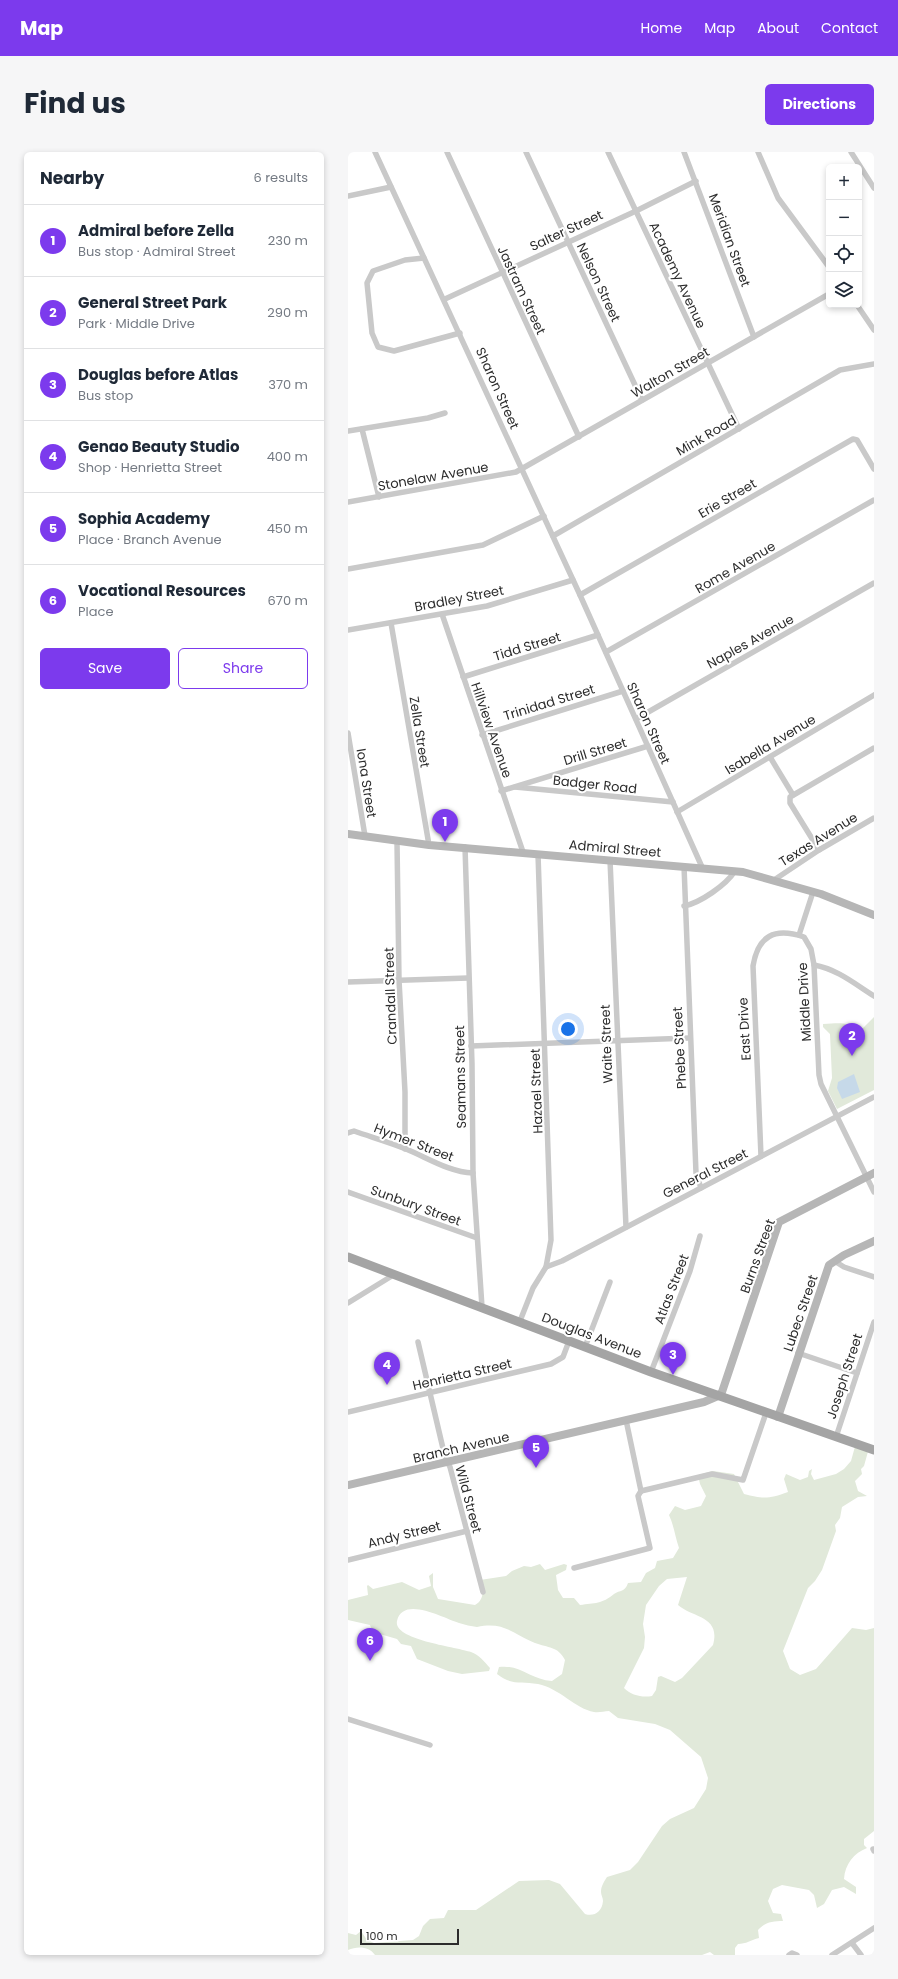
<!DOCTYPE html>
<html lang="en">
<head>
<meta charset="utf-8">
<style>
  :root { --surface:#fff; --page:#f6f6f7; --text:#1f2937; --muted:#747a83; --line:#e0e1e3; --accent:#7c3aed }
  body { margin:0; font-family:Poppins,sans-serif; background:var(--page); color:var(--text) }
  .controls { position:absolute; right:12px; top:12px; display:grid; overflow:hidden; border-radius:6px; box-shadow:0 2px 6px #0003 }
  .controls button { width:36px; height:36px; display:grid; place-items:center; padding:0; border:0; border-bottom:1px solid var(--line); background:var(--surface); color:var(--text); font:20px sans-serif }
  .scale { position:absolute; left:12px; bottom:10px; width:99px; box-sizing:border-box; padding-left:4px; border:2px solid #2c2c2c; border-top:0; font-size:11px; line-height:14px; white-space:nowrap; color:#2c2c2c; -webkit-text-stroke:3px #fff; paint-order:stroke }
  .you { position:absolute; left:220px; top:877px; width:14px; height:14px; margin:-10px; border:3px solid #fff; border-radius:50%; background:#1a73e8; box-shadow:0 0 0 6px #1a73e833 }
  .badge { display:grid; place-items:center; width:26px; height:26px; border-radius:50%; background:var(--accent); color:#fff; font-size:13px; font-weight:700 }
  .pin { position:absolute; translate:-50% -33px; filter:drop-shadow(0 1px 2px #0008) }
  .pin::after { content:''; position:absolute; top:21px; width:14px; height:12px; background:inherit; clip-path:polygon(0 0,100% 0,50% 100%) }
  .list { margin:0; padding:0; list-style:none }
  h2 { display:flex; justify-content:space-between; align-items:center; height:52px; margin:0; padding:0 16px; font-size:17px }
  h2 small { font-size:13px; font-weight:400; color:var(--muted) }
  .list li { display:grid; grid-template-columns:26px 1fr auto; gap:12px; align-items:center; box-sizing:border-box; height:72px; padding:0 16px; border-top:1px solid var(--line) }
  .list b { display:block; font-size:15px; white-space:nowrap }
  .list p { margin:0; font-size:13px; white-space:nowrap; color:var(--muted) }
  .list em { font-size:13px; font-style:normal; color:var(--muted) }
  .actions { display:flex; gap:8px; padding:12px 16px }
  .actions a { flex:1; padding:9px 0; border:1px solid var(--accent); border-radius:6px; text-align:center; font-size:14px; color:var(--accent) }
  .actions .main { background:var(--accent); color:#fff }
  .icon { flex:none; width:22px; height:22px; fill:none; stroke:currentColor; stroke-width:2; stroke-linecap:round; stroke-linejoin:round }
  .map { position:relative; flex:none; width:526px; height:1803px; overflow:hidden; border-radius:6px }
  header { display:flex; align-items:center; gap:24px; box-sizing:border-box; height:56px; padding:0 20px; background:var(--accent); color:#fff }
  header strong { font-size:19px }
  nav { display:flex; gap:22px; margin-inline-start:auto; font-size:14px }
  .intro { display:flex; align-items:center; justify-content:space-between; box-sizing:border-box; height:96px; padding:0 24px }
  h1 { margin:0; font-size:28px }
  .button { padding:10px 18px; border-radius:6px; background:var(--accent); color:#fff; font-size:14px; font-weight:700 }
  main { display:flex; gap:24px; padding:0 24px }
  aside { flex:1; background:var(--surface); border-radius:6px; box-shadow:0 2px 6px #0003 }
  .map>svg:first-child { display:block }
  .green { fill:#e1e9da; fill-rule:evenodd }
  .water { fill:#c6d9e9 }
  .lines { fill:none; stroke-linecap:round; stroke-linejoin:round }
  .street { stroke:#c9c9c9; stroke-width:5.5 }
  .secondary { stroke:#b6b6b6; stroke-width:8 }
  .primary { stroke:#a4a4a4; stroke-width:9 }
  .labels { text-anchor:middle; stroke-width:4; stroke-linejoin:round; paint-order:stroke }
  .street-label { font-size:13px; fill:#2c2c2c; stroke:#fff }
</style>
</head>
<body>
<header>
<strong>Map</strong>
<nav><a>Home</a><a>Map</a><a>About</a><a>Contact</a></nav>
</header>
<div class="intro"><h1>Find us</h1><a class="button">Directions</a></div>
<main>
<aside>
<h2>Nearby<small>6 results</small></h2>
<ul class="list">
<li><span class="badge">1</span><div><b>Admiral before Zella</b><p>Bus stop · Admiral Street</p></div><em>230 m</em></li>
<li><span class="badge">2</span><div><b>General Street Park</b><p>Park · Middle Drive</p></div><em>290 m</em></li>
<li><span class="badge">3</span><div><b>Douglas before Atlas</b><p>Bus stop</p></div><em>370 m</em></li>
<li><span class="badge">4</span><div><b>Genao Beauty Studio</b><p>Shop · Henrietta Street</p></div><em>400 m</em></li>
<li><span class="badge">5</span><div><b>Sophia Academy</b><p>Place · Branch Avenue</p></div><em>450 m</em></li>
<li><span class="badge">6</span><div><b>Vocational Resources</b><p>Place</p></div><em>670 m</em></li>
</ul>
<div class="actions"><a class="main">Save</a><a>Share</a></div>
</aside>
<div class="map">
<svg width="526" height="1803" viewBox="0 0 526 1803">
  <rect width="100%" height="100%" fill="#fff"/>
  <!-- green -->
  <g class="green">
    <path d="M526,865V938L489,957L480,939L484,926L482,882L475,875V872C492,871 498,869 512,879Z"/>
    <path d="M508,1291L521,1296L516,1314L513,1317L514,1322L507,1329L510,1339L519,1344L510,1345L494,1355L492,1366L487,1373L488,1379L474,1418L467,1429L460,1436L435,1499L442,1517L452,1523L468,1517L504,1476L518,1478L526,1476V1679L516,1687V1693L519,1696C506,1701 497,1712 496,1727L508,1735V1742L496,1735L484,1738L476,1752L469,1756L466,1743L461,1738L434,1733L425,1737L420,1749L425,1761L433,1762L435,1769C425,1769 417,1770 410,1778L411,1786C403,1788 398,1792 390,1792L387,1796V1803H366L362,1800L354,1803H27C21,1794 9,1794 0,1798V1781L8,1783L13,1779L19,1788L26,1791L65,1788L71,1784L75,1774L82,1767L96,1766L100,1758H128L171,1729L201,1728L212,1732L237,1762C246,1765 254,1760 255,1749C255,1746 253,1743 253,1740C253,1734 256,1730 259,1725L282,1718L290,1710L314,1674L322,1667L346,1656L358,1637L360,1626L353,1605L322,1578L307,1572L270,1566L261,1559C256,1559 251,1561 246,1560C228,1557 211,1536 190,1532C173,1529 164,1534 149,1522L151,1515C172,1512 183,1528 204,1529L214,1522L217,1508C210,1494 200,1496 187,1491C165,1482 156,1469 129,1475C123,1474 117,1473 111,1471C97,1467 55,1443 49,1469C45,1488 110,1495 123,1500C131,1503 136,1509 142,1516L141,1519L114,1522L100,1519L69,1507L63,1494L53,1492L49,1487L25,1480L22,1473L0,1468V1448L20,1443L19,1434L20,1433L25,1437L54,1430L71,1438L83,1434L81,1424L85,1421V1435L90,1447L127,1453C137,1447 135,1438 132,1428L158,1424L164,1419L176,1414L183,1415L192,1412L197,1418L216,1412L219,1413L218,1418L208,1423L210,1438L215,1446H226L232,1453C247,1451 254,1452 266,1442C272,1438 277,1440 280,1431L293,1430L298,1421L307,1416L309,1409L325,1406L331,1396C327,1384 326,1374 321,1363L327,1354L337,1358L353,1354L358,1344L352,1332L350,1323L365,1319L386,1322L396,1342C415,1347 421,1347 440,1340L436,1327L438,1322L452,1328L460,1325L461,1319L464,1317L463,1322L466,1328L488,1322L496,1317L503,1309ZM339,1425L330,1453C345,1466 373,1464 365,1493L334,1526L327,1530L313,1524L310,1525L308,1538L304,1544C294,1546 283,1543 276,1536L296,1496L297,1485L295,1472L298,1453L311,1434L319,1427Z"/>
  </g>
  <!-- water -->
  <polygon class="water" points="506,922 512,940 494,947 489,936 490,930"/>
  <g class="lines">
    <!-- street -->
    <g class="street">
      <polyline points="27,0 232,443 354,715"/>
      <polyline points="99,0 231,285"/>
      <polyline points="178,0 294,248"/>
      <polyline points="260,0 391,277"/>
      <polyline points="336,0 406,185"/>
      <polyline points="410,0 430,46 481,115"/>
      <polyline points="503,0 526,36"/>
      <polyline points="0,44 43,35"/>
      <polyline points="76,106 57,108 25,119 19,131 24,181 30,195 46,199 112,181"/>
      <polyline points="97,147 288,59 348,29"/>
      <polyline points="509,153 526,178"/>
      <polyline points="14,277 31,345"/>
      <polyline points="0,279 80,266 97,261"/>
      <polyline points="0,350 168,320 481,142"/>
      <polyline points="205,384 492,218 526,212"/>
      <polyline points="0,417 135,393 196,364"/>
      <polyline points="232,443 505,287 509,288 526,317"/>
      <polyline points="94,462 175,700"/>
      <polyline points="43,471 81,693"/>
      <polyline points="0,478 139,454 225,428"/>
      <polyline points="258,500 526,348"/>
      <polyline points="115,525 250,483"/>
      <polyline points="288,567 526,431"/>
      <polyline points="0,581 17,684"/>
      <polyline points="134,583 275,539"/>
      <polyline points="422,605 445,643"/>
      <polyline points="167,635 325,650"/>
      <polyline points="153,639 300,594"/>
      <polyline points="329,660 526,543"/>
      <polyline points="49,690 51,828 57,940 57,997"/>
      <polyline points="117,695 124,912 125,1021 134,1155"/>
      <polyline points="471,698 442,651 442,645 526,596"/>
      <polyline points="262,708 278,1075"/>
      <polyline points="336,714 348,1021 353,1036"/>
      <polyline points="426,728 471,698 526,666"/>
      <path d="M336,754C352,751 378,733 387,719"/>
      <polyline points="451,783 465,740"/>
      <path d="M466,813C489,817 507,832 526,844"/>
      <polyline points="0,830 120,826"/>
      <polyline points="123,894 341,886"/>
      <path d="M0,981L6,979C23,985 41,990 58,997C80,1006 101,1020 125,1021"/>
      <path d="M413,1004L405,814C410,784 426,775 456,785L463,797L466,813L471,923L473,932L526,1040"/>
      <polyline points="0,1040 129,1086"/>
      <polyline points="488,1110 496,1115 526,1125"/>
      <polyline points="198,1115 214,1109 526,945"/>
      <polyline points="0,1151 47,1122"/>
      <polyline points="172,1169 185,1136 198,1115 203,1088 190,702"/>
      <polyline points="70,1190 97,1305 102,1315 135,1440"/>
      <polyline points="237,1195 262,1130"/>
      <polyline points="450,1201 509,1221"/>
      <polyline points="303,1220 342,1119 352,1084"/>
      <polyline points="0,1260 203,1212 215,1205 221,1189"/>
      <polyline points="278,1268 293,1339"/>
      <polyline points="488,1285 526,1170"/>
      <polyline points="293,1339 364,1322 395,1328 418,1261"/>
      <polyline points="0,1408 119,1379"/>
      <polyline points="226,1416 302,1396 290,1344 293,1339"/>
      <polyline points="0,1567 82,1593"/>
      <polyline points="525,1697 526,1699"/>
      <polyline points="504,1791 513,1803"/>
      <polyline points="441,1803 444,1801 449,1803"/>
      <polyline points="484,1803 526,1776"/>
    </g>
    <!-- secondary -->
    <g class="secondary">
      <polyline points="0,682 81,693 395,720 473,742 526,763"/>
      <polyline points="430,1265 481,1113 496,1103 526,1089"/>
      <polyline points="0,1333 356,1250 370,1244 374,1240 431,1070 526,1021"/>
    </g>
    <!-- primary -->
    <polyline class="primary" points="0,1105 303,1220 526,1298"/>
  </g>
  <g class="labels">
    <!-- street labels -->
    <g class="street-label">
      <text transform="translate(218 78) rotate(-25)" y="5">Salter Street</text>
      <text transform="translate(382 88) rotate(70)" y="5">Meridian Street</text>
      <text transform="translate(330 123) rotate(65)" y="5">Academy Avenue</text>
      <text transform="translate(251 130) rotate(65)" y="5">Nelson Street</text>
      <text transform="translate(174 138) rotate(65)" y="5">Jastram Street</text>
      <text transform="translate(322 220) rotate(-30)" y="5">Walton Street</text>
      <text transform="translate(150 236) rotate(66)" y="5">Sharon Street</text>
      <text transform="translate(358 283) rotate(-30)" y="5">Mink Road</text>
      <text transform="translate(85 324) rotate(-10)" y="5">Stonelaw Avenue</text>
      <text transform="translate(379 346) rotate(-30)" y="5">Erie Street</text>
      <text transform="translate(387 415) rotate(-30)" y="5">Rome Avenue</text>
      <text transform="translate(111 446) rotate(-11)" y="5">Bradley Street</text>
      <text transform="translate(402 489) rotate(-29)" y="5">Naples Avenue</text>
      <text transform="translate(179 494) rotate(-17)" y="5">Tidd Street</text>
      <text transform="translate(201 550) rotate(-17)" y="5">Trinidad Street</text>
      <text transform="translate(301 571) rotate(66)" y="5">Sharon Street</text>
      <text transform="translate(144 578) rotate(71)" y="5">Hillview Avenue</text>
      <text transform="translate(72 580) rotate(81)" y="5">Zella Street</text>
      <text transform="translate(422 592) rotate(-31)" y="5">Isabella Avenue</text>
      <text transform="translate(247 599) rotate(-17)" y="5">Drill Street</text>
      <text transform="translate(19 631) rotate(81)" y="5">Iona Street</text>
      <text transform="translate(247 632) rotate(6)" y="5">Badger Road</text>
      <text transform="translate(470 687) rotate(-32)" y="5">Texas Avenue</text>
      <text transform="translate(267 696) rotate(5)" y="5">Admiral Street</text>
      <text transform="translate(42 844) rotate(-92)" y="5">Crandall Street</text>
      <text transform="translate(456 850) rotate(-93)" y="5">Middle Drive</text>
      <text transform="translate(396 877) rotate(-93)" y="5">East Drive</text>
      <text transform="translate(258 892) rotate(-92)" y="5">Waite Street</text>
      <text transform="translate(331 896) rotate(-93)" y="5">Phebe Street</text>
      <text transform="translate(112 925) rotate(-91)" y="5">Seamans Street</text>
      <text transform="translate(188 939) rotate(-92)" y="5">Hazael Street</text>
      <text transform="translate(66 990) rotate(21)" y="5">Hymer Street</text>
      <text transform="translate(357 1021) rotate(-27)" y="5">General Street</text>
      <text transform="translate(68 1053) rotate(20)" y="5">Sunbury Street</text>
      <text transform="translate(409 1104) rotate(-70)" y="5">Burns Street</text>
      <text transform="translate(323 1137) rotate(-69)" y="5">Atlas Street</text>
      <text transform="translate(452 1161) rotate(-71)" y="5">Lubec Street</text>
      <text transform="translate(244 1183) rotate(21)" y="5">Douglas Avenue</text>
      <text transform="translate(114 1222) rotate(-13)" y="5">Henrietta Street</text>
      <text transform="translate(496 1224) rotate(-72)" y="5">Joseph Street</text>
      <text transform="translate(113 1295) rotate(-13)" y="5">Branch Avenue</text>
      <text transform="translate(121 1347) rotate(75)" y="5">Wild Street</text>
      <text transform="translate(56 1382) rotate(-14)" y="5">Andy Street</text>
    </g>
  </g>
</svg>
<div class="controls">
<button>+</button>
<button>−</button>
<button><svg class="icon" aria-label="locate" viewBox="0 0 24 24"><circle cx="12" cy="12" r="6"/><path d="M12 2v4M12 18v4M2 12h4M18 12h4"/></svg></button>
<button><svg class="icon" aria-label="layers" viewBox="0 0 24 24"><path d="M12 4l9 5-9 5-9-5zM3 14l9 5 9-5"/></svg></button>
</div>
<div class="scale">100 m</div>
<div class="you"></div>
<div class="pin badge" style="left:97px;top:690px">1</div>
<div class="pin badge" style="left:504px;top:904px">2</div>
<div class="pin badge" style="left:325px;top:1223px">3</div>
<div class="pin badge" style="left:39px;top:1233px">4</div>
<div class="pin badge" style="left:188px;top:1316px">5</div>
<div class="pin badge" style="left:22px;top:1509px">6</div>
</div>
</main>
</body>
</html>
